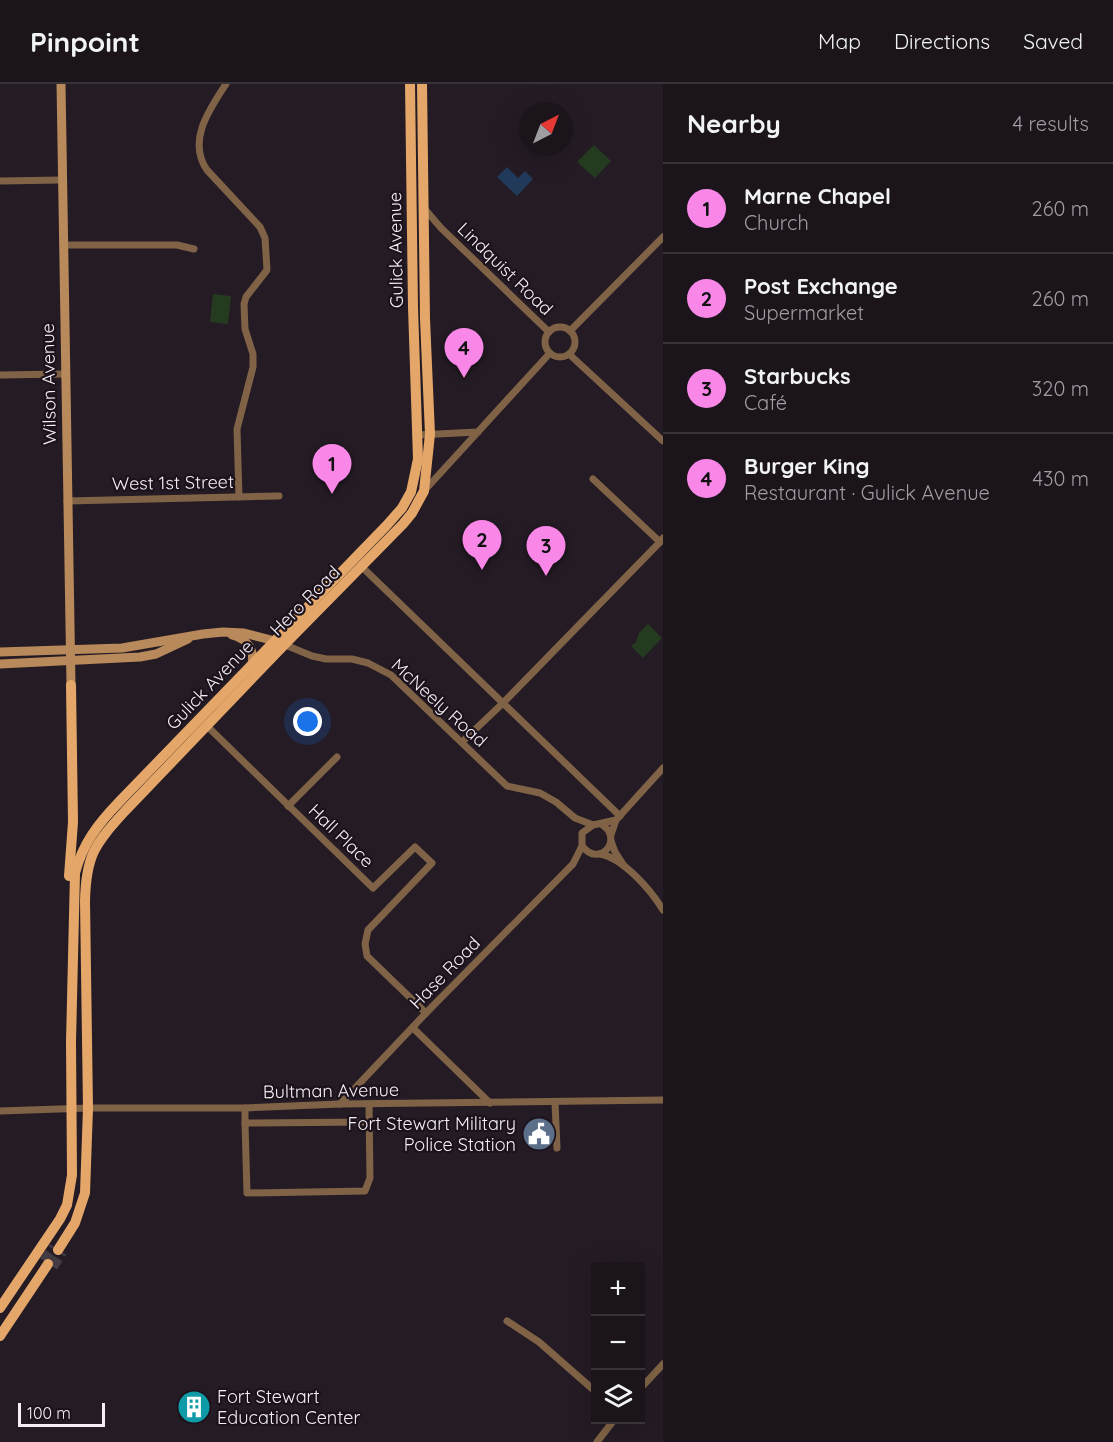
<!DOCTYPE html>
<html lang="en">
<head>
<meta charset="utf-8">
<style>
  :root { --surface:#1b141b; --page:#241d24; --text:#f1f3f6; --muted:#a09ea3; --line:#39333a; --accent:#f987e8 }
  body { margin:0; font-family:Quicksand,sans-serif; background:var(--page); color:var(--text) }
  .controls { position:absolute; right:18px; bottom:18px; display:grid; overflow:hidden; border-radius:0px; box-shadow:0 6px 24px #0002 }
  .controls button { width:54px; height:54px; display:grid; place-items:center; padding:0; border:0; border-bottom:2px solid var(--line); background:var(--surface); color:var(--text); font:30px sans-serif }
  .compass { position:absolute; left:519px; top:18px; width:54px; height:54px; border-radius:50%; background:var(--surface); box-shadow:0 6px 24px #0002; rotate:42deg }
  .scale { position:absolute; left:18px; bottom:15px; width:87px; box-sizing:border-box; padding-left:6px; border:3px solid #f5eff5; border-top:0; font-size:16px; line-height:21px; white-space:nowrap; color:#f5eff5; -webkit-text-stroke:4px #1b121b; paint-order:stroke }
  .you { position:absolute; left:308px; top:638px; width:21px; height:21px; margin:-15px; border:4px solid #fff; border-radius:50%; background:#1a73e8; box-shadow:0 0 0 9px #1a73e833 }
  .badge { display:grid; place-items:center; width:39px; height:39px; border-radius:50%; background:var(--accent); color:#111; font-size:20px; font-weight:700 }
  .pin { position:absolute; translate:-50% -50px; filter:drop-shadow(0 2px 3px #0008) }
  .pin::after { content:''; position:absolute; top:32px; width:21px; height:18px; background:inherit; clip-path:polygon(0 0,100% 0,50% 100%) }
  .list { margin:0; padding:0; list-style:none }
  h2 { display:flex; justify-content:space-between; align-items:center; height:78px; margin:0; padding:0 24px; font-size:26px }
  h2 small { font-size:20px; font-weight:400; color:var(--muted) }
  .list li { display:grid; grid-template-columns:39px 1fr auto; gap:18px; align-items:center; box-sizing:border-box; height:90px; padding:0 24px; border-top:2px solid var(--line) }
  .list b { display:block; font-size:22px; white-space:nowrap }
  .list p { margin:0; font-size:20px; white-space:nowrap; color:var(--muted) }
  .list em { font-size:20px; font-style:normal; color:var(--muted) }
  .icon { flex:none; width:33px; height:33px; fill:none; stroke:currentColor; stroke-width:2; stroke-linecap:round; stroke-linejoin:round }
  .map { position:relative; flex:none; width:663px; height:1358px; overflow:hidden }
  header { display:flex; align-items:center; gap:36px; box-sizing:border-box; height:84px; padding:0 30px; background:var(--surface); border-bottom:2px solid var(--line) }
  header strong { font-size:28px }
  nav { display:flex; gap:33px; margin-inline-start:auto; font-size:21px }
  main { display:flex }
  aside { flex:1; background:var(--surface) }
  .map>svg:first-child { display:block }
  .green { fill:#243b1f }
  .water { fill:#213a5a }
  .lines { fill:none; stroke-linecap:round; stroke-linejoin:round }
  .primary-tunnel { stroke:#433b43; stroke-width:10; stroke-dasharray:10 5; stroke-linecap:butt }
  .street { stroke:#806346; stroke-width:7 }
  .secondary { stroke:#b8895a; stroke-width:9 }
  .primary { stroke:#e4a769; stroke-width:10 }
  .labels { text-anchor:middle; stroke-width:4.5; stroke-linejoin:round; paint-order:stroke }
  .street-label { font-size:18px; fill:#f5eff5; stroke:#1b121b }
  .poi-label { font-size:18px; fill:#f5eff5; stroke:#1b121b; text-anchor:end }
</style>
</head>
<body>
<header>
<strong>Pinpoint</strong>
<nav><a>Map</a><a>Directions</a><a>Saved</a></nav>
</header>
<main>
<div class="map">
<svg width="663" height="1358" viewBox="0 0 663 1358">
  <rect width="100%" height="100%" fill="#241b24"/>
  <!-- green -->
  <g class="green">
    <polygon points="594,61 611,77 595,94 577,78"/>
    <polygon points="213,210 231,212 228,240 210,238"/>
    <polygon points="648,540 662,554 643,574 631,562 636,558 639,549"/>
  </g>
  <!-- water -->
  <polygon class="water" points="507,83 518,94 525,87 533,95 517,112 497,93"/>
  <g class="lines">
    <!-- primary-tunnel -->
    <g class="primary-tunnel">
      <polyline points="44,1177 54,1163"/>
      <polyline points="53,1183 62,1168"/>
    </g>
    <!-- street -->
    <g class="street">
      <path d="M226,0C209,26 187,57 207,86L260,143L265,154L267,186L246,213L244,220L245,245L253,270V283L237,345L239,413"/>
      <polyline points="0,97 61,96"/>
      <polyline points="423,123 441,144 549,248"/>
      <polyline points="64,161 177,161 194,165"/>
      <circle cx="560" cy="258" r="15"/>
      <polyline points="570,247 663,153"/>
      <polyline points="569,270 663,357"/>
      <polyline points="0,291 65,290"/>
      <polyline points="418,351 478,348"/>
      <polyline points="593,395 660,458 663,454"/>
      <polyline points="424,407 550,269"/>
      <polyline points="67,417 279,412"/>
      <polyline points="362,483 620,732"/>
      <polyline points="283,560 312,572 326,575 352,575 368,579 391,591 507,702 540,709 556,718 575,734 593,741"/>
      <polyline points="207,642 373,804 415,763 432,779 368,846 365,860 367,872 426,929"/>
      <polyline points="462,658 503,619 660,458"/>
      <polyline points="288,722 337,673"/>
      <path d="M601,740C625,754 600,785 582,762V749L593,741L616,736"/>
      <polyline points="611,751 616,736 663,684"/>
      <polyline points="611,757 615,768 624,782"/>
      <path d="M600,770C623,774 651,806 663,826"/>
      <polyline points="413,944 490,1019"/>
      <polyline points="555,1018 557,1064"/>
      <polyline points="340,1020 426,929 573,780 582,762"/>
      <polyline points="245,1024 245,1039 369,1038"/>
      <polyline points="0,1027 88,1024 245,1024 340,1020 663,1016"/>
      <polyline points="245,1039 247,1109 365,1107 370,1094 369,1021"/>
      <polyline points="507,1237 539,1258 596,1308"/>
      <polyline points="640,1305 663,1280"/>
      <polyline points="597,1358 614,1336"/>
    </g>
    <!-- secondary -->
    <g class="secondary">
      <polyline points="61,0 71,601"/>
      <path d="M232,551C247,555 255,565 252,581"/>
      <polyline points="0,568 122,564 203,550 223,548 244,549 275,557"/>
      <polyline points="0,580 140,573 156,570 188,555"/>
    </g>
    <!-- primary -->
    <g class="primary">
      <polyline points="69,792 73,738 71,601"/>
      <path d="M58,1166L75,1139L85,1109L88,1024L85,817C86,771 95,760 125,727L285,560L403,440L412,429L424,407L430,350L425,235L422,0"/>
      <path d="M0,1224L60,1135L67,1121L72,1091L71,958L75,789C83,759 98,740 119,718L387,441L402,424L411,408L418,375L413,223L410,0"/>
      <polyline points="0,1252 48,1180"/>
    </g>
  </g>
  <!-- icons -->
  <defs>
    <g id="civic-disc" transform="scale(1.725)"><circle r="9.5" fill="#5c6f8a" stroke="#1b121b"/><path d="M-.6-6.5H3V-4.5H.6V-3L4-1V1h2V6H-6V1h2V-1L-.6-3ZM-1.2 2.5V6h2.4V2.5Z" fill="#fff"/></g>
    <g id="building-disc" transform="scale(1.725)"><circle r="9.5" fill="#0f9aa8" stroke="#1b121b"/><path d="M-4-6H4V6H1V3H-1V6H-4ZM-2.5-4.3h1.7v1.8h-1.7ZM.8-4.3h1.7v1.8H.8ZM-2.5-1h1.7V.8h-1.7ZM.8-1h1.7V.8H.8Z" fill="#fff"/></g>
  </defs>
  <g fill-rule="evenodd">
    <use href="#civic-disc" x="539" y="1050"/>
    <use href="#building-disc" x="194" y="1323"/>
  </g>
  <g class="labels">
    <!-- street labels -->
    <g class="street-label">
      <text transform="translate(396 166) rotate(-91)" y="6">Gulick Avenue</text>
      <text transform="translate(505 185) rotate(44)" y="6">Lindquist Road</text>
      <text transform="translate(49 300) rotate(-91)" y="6">Wilson Avenue</text>
      <text transform="translate(173 399) rotate(-1)" y="6">West 1st Street</text>
      <text transform="translate(305 517) rotate(-45)" y="6">Hero Road</text>
      <text transform="translate(210 601) rotate(-46)" y="6">Gulick Avenue</text>
      <text transform="translate(439 619) rotate(42)" y="6">McNeely Road</text>
      <text transform="translate(341 752) rotate(44)" y="6">Hall Place</text>
      <text transform="translate(445 889) rotate(-46)" y="6">Hase Road</text>
      <text transform="translate(331 1007) rotate(-1)" y="6">Bultman Avenue</text>
    </g>
    <!-- poi labels -->
    <g class="poi-label">
      <text x="516" y="1046">Fort Stewart Military<tspan x="516" dy="21">Police Station</tspan></text>
      <text x="217" y="1319" text-anchor="start">Fort Stewart<tspan x="217" dy="21">Education Center</tspan></text>
    </g>
  </g>
</svg>
<div class="controls">
<button>+</button>
<button>−</button>
<button><svg class="icon" aria-label="layers" viewBox="0 0 24 24"><path d="M12 4l9 5-9 5-9-5zM3 14l9 5 9-5"/></svg></button>
</div>
<svg class="compass" viewBox="-18 -18 36 36"><path d="M0-13l5 13h-10z" fill="#e53935"/><path d="M0 13l5-13h-10z" fill="#a09ea3"/></svg>
<div class="scale">100 m</div>
<div class="you"></div>
<div class="pin badge" style="left:332px;top:410px">1</div>
<div class="pin badge" style="left:482px;top:486px">2</div>
<div class="pin badge" style="left:546px;top:492px">3</div>
<div class="pin badge" style="left:464px;top:294px">4</div>
</div>
<aside>
<h2>Nearby<small>4 results</small></h2>
<ul class="list">
<li><span class="badge">1</span><div><b>Marne Chapel</b><p>Church</p></div><em>260 m</em></li>
<li><span class="badge">2</span><div><b>Post Exchange</b><p>Supermarket</p></div><em>260 m</em></li>
<li><span class="badge">3</span><div><b>Starbucks</b><p>Café</p></div><em>320 m</em></li>
<li><span class="badge">4</span><div><b>Burger King</b><p>Restaurant · Gulick Avenue</p></div><em>430 m</em></li>
</ul>
</aside>
</main>
</body>
</html>
